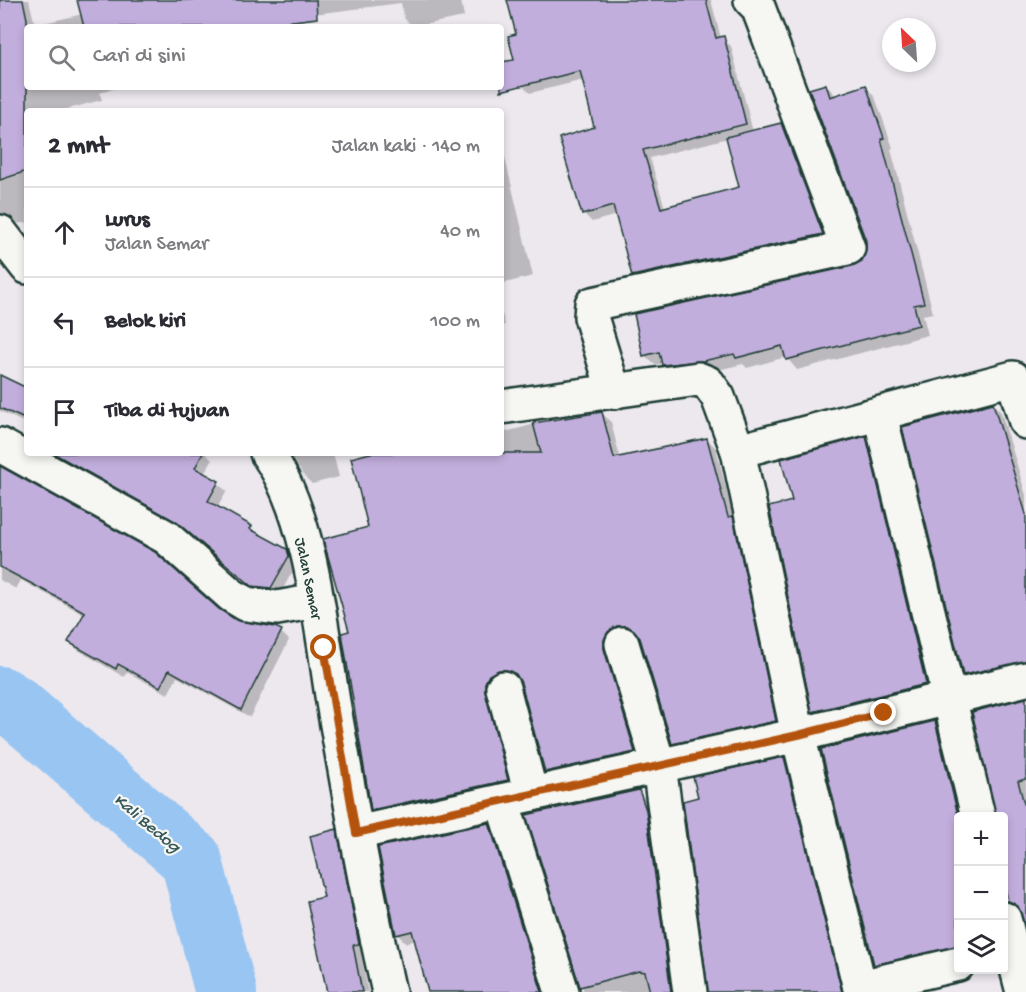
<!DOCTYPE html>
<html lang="id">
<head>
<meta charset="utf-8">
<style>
  :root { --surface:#fff; --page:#f7f7f7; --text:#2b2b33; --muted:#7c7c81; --line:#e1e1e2 }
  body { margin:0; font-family:"Gochi Hand",sans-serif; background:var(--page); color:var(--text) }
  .controls { position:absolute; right:18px; bottom:18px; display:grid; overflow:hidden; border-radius:6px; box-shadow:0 3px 9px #0003 }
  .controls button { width:54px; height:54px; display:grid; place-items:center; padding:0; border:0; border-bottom:2px solid var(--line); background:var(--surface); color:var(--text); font:30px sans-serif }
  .compass { position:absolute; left:882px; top:18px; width:54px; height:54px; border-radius:50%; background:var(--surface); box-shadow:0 3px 9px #0003; rotate:335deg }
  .stop { position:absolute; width:18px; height:18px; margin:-14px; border:4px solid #b45309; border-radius:50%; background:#fff }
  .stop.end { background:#b45309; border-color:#fff; box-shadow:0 2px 6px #0008 }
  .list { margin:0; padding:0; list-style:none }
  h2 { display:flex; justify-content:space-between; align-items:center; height:78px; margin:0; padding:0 24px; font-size:26px }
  h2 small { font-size:20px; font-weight:400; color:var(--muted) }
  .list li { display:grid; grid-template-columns:39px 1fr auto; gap:18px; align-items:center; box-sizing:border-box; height:90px; padding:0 24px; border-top:2px solid var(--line) }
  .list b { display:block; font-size:22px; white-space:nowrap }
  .list p { margin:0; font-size:20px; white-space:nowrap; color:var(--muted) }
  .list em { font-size:20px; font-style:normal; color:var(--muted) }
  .icon { flex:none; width:33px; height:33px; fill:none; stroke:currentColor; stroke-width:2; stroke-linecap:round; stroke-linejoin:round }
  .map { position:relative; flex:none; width:1026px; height:992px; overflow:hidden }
  .search { position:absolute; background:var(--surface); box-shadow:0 3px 9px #0003; left:24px; top:24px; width:480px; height:66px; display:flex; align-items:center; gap:15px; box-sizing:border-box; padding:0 21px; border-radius:6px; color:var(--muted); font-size:22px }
  .panel { position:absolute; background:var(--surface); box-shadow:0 3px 9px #0003; left:24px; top:108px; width:480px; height:348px; border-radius:6px }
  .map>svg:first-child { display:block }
  .shadow { fill:#0003; fill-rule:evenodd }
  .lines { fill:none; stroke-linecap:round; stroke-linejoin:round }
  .river { stroke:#98c5f2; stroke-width:62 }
  .building { fill:#c2aedd; stroke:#1f3d34; stroke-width:1.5 }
  .street-casing { stroke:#1f3d34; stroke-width:38 }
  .street { stroke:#f6f6f2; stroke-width:33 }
  .route { stroke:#b45309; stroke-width:8 }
  .labels { text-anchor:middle; stroke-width:4.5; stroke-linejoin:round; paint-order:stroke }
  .street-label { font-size:16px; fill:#1f3d34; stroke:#f6f6f2 }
  .water-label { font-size:18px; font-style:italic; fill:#37585a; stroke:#f6f6f2 }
</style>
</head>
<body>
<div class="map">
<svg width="1026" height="992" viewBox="0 0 1026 992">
  <rect width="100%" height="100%" fill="#ece8ee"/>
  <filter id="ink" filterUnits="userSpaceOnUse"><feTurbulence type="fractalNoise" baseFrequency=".0167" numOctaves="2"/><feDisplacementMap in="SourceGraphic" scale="12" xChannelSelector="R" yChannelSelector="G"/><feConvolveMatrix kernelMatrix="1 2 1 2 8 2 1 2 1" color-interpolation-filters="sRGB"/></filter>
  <g filter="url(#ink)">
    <!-- shadow -->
    <g class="shadow">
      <polygon points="0,0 29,0 35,25 83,14 79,0 461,0 464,17 413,27 404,18 401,3 291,17 293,27 27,27 27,87 119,87 100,93 102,100 60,111 27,111 27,223 0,224"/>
      <path d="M509,0H711L721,38L731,46L753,132L781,124L789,132L830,242L642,283L633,275L617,215L592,222L584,214L596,128L584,80L530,93L522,85L517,35ZM728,138L741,188L665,208L650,158Z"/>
      <polygon points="826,85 836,96 865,87 875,97 893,148 891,149 933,313 923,315 928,335 797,370 786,357 747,368 743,364 714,371 674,375 663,363 655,365 644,355 863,262 868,252 867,241"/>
      <polygon points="501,141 533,276 501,284"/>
      <polygon points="501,311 505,325 501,326"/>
      <polygon points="0,377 27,389 27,424 0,411"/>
      <polygon points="993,404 1001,412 1026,495 1026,669 972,682 964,674"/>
      <polygon points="602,413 611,422 620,458 707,439 716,448 734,520 741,527 784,729 682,752 673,743 640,636 626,634 643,761 555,780 546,771 521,680 508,678 516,789 382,819 373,810 343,634 350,632 370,528 376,453 501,453 501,433 547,421"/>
      <polygon points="865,438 874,447 934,693 822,720 814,711 794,502"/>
      <polygon points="49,453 205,453 212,460 204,474 227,491 217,508 286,550 295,559 296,565 279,596 262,594 185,529"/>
      <polygon points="290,453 333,453 339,477 312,484 303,475"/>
      <polygon points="0,472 236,622 281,632 289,640 250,717 177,677 168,694 127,672 124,677 78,650 69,642 85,615 21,580 16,589 0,580"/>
      <polygon points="1026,700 1026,890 1004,895 1004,816 997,816 998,811"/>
      <polygon points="935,722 943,730 964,816 958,816 958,954 883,972 875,964"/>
      <polygon points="784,759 792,767 845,984 834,986 835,992 710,992 700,798"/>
      <polygon points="638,791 647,800 654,820 679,992 582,992"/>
      <polygon points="489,824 497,833 547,992 429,992 416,940 406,943 397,934"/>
      <polygon points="336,831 345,839 367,952 361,954 368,992 327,992 326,898"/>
    </g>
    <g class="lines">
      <!-- river -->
      <polyline class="river" points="0,697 13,705 191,859 226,992"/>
    </g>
    <!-- building -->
    <g class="building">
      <polygon points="0,0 23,0 27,19 27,171 0,180"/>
      <polygon points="77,0 316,0 317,18 244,27 84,27"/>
      <polygon points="507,0 706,0 716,38 724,36 746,124 643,150 661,208 739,187 726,137 781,123 823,234 632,276 613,206 582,215 559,138 594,127 580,71 501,91 501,62 514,60 508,36 516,34"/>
      <polygon points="826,84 830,97 866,85 884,138 881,139 924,303 914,305 919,325 786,360 782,346 736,358 734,354 703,361 662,365 659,352 643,356 634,314 852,266 862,261 866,251 866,241 809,89"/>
      <polygon points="0,375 27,388 27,420 0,408"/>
      <polygon points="993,403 1026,514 1026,661 963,675 902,427"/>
      <polygon points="602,412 614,458 707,438 728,517 733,516 776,721 672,744 640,638 634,630 626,626 617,626 608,632 604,640 604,649 635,752 545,772 521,683 516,674 507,670 499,670 489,675 485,683 485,692 508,780 371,810 342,633 349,631 323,539 368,527 351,458 370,453 541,453 533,423"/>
      <polygon points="866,436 926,684 812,712 769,507 792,501 781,459"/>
      <polygon points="53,453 203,453 195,468 219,481 208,501 252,526 250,529 287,549 289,556 271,588 252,586 175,521"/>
      <polygon points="0,466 155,552 219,609 236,620 275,627 282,630 241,710 169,670 160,687 118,664 116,669 68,642 85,612 0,567"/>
      <polygon points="1026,698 1026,779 1018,781 1026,811 1026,929 1018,906 1008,901 1004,884 1004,816 996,816 972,712"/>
      <polygon points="935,721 958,815 958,946 874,965 821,749"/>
      <polygon points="784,757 842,992 708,992 683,801 698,797 693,777"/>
      <polygon points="639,790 646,810 671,992 650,992 645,972 639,971 580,987 526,815"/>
      <polygon points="489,823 542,992 428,992 412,931 396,935 378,847"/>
      <polygon points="337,829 359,944 353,945 362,992 327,992 307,901 324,897 310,836"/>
    </g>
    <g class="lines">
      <!-- street casing -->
      <g class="street-casing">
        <g id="street">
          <polyline points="0,232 27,267"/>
          <polyline points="614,392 591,317 592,304 848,248 758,7 751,0"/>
          <polyline points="501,407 698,379 708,383 718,397 738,451 798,735 861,992"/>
          <polyline points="880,415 978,816"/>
          <polyline points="0,445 166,537 231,595 246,604 277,608 316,601"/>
          <polyline points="738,451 1013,378 1026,422"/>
          <path d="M267,453C311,514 321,628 333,702C350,799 367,896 389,992"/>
          <polyline points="622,644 659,766 690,992"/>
          <polyline points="503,688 531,794"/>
          <polyline points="502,801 562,992"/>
          <polyline points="356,833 798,735 1026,679"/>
          <polyline points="1004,919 1023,992"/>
          <polyline points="860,987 958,964"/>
        </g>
      </g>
      <!-- street -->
      <use href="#street" class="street"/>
    </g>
  </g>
  <g class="lines" filter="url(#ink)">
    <!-- route -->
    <polyline class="route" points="324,648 356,833 798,735 884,713"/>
  </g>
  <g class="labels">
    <!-- street labels -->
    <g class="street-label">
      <text transform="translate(310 578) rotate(78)" y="6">Jalan Semar</text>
    </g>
    <!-- water labels -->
    <g class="water-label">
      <text transform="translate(148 822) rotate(40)" y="6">Kali Bedog</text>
    </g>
  </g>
</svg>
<div class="controls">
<button>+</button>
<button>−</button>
<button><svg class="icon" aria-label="layers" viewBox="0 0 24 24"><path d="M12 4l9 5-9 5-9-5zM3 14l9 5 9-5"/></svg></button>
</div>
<svg class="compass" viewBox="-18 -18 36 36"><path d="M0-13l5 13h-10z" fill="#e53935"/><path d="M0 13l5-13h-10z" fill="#7c7c81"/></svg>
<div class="stop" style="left:324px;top:648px"></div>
<div class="stop end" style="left:884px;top:713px"></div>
<div class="search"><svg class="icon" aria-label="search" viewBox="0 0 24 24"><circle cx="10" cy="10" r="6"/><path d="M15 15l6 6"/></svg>Cari di sini</div>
<section class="panel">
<h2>2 mnt<small>Jalan kaki · 140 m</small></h2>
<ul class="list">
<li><svg class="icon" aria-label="ahead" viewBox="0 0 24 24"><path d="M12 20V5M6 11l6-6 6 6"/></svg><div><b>Lurus</b><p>Jalan Semar</p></div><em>40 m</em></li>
<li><svg class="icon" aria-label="left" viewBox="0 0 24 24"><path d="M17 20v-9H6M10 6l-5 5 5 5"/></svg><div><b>Belok kiri</b></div><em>100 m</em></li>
<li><svg class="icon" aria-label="arrive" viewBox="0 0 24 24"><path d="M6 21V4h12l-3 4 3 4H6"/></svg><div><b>Tiba di tujuan</b></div></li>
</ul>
</section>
</div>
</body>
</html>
